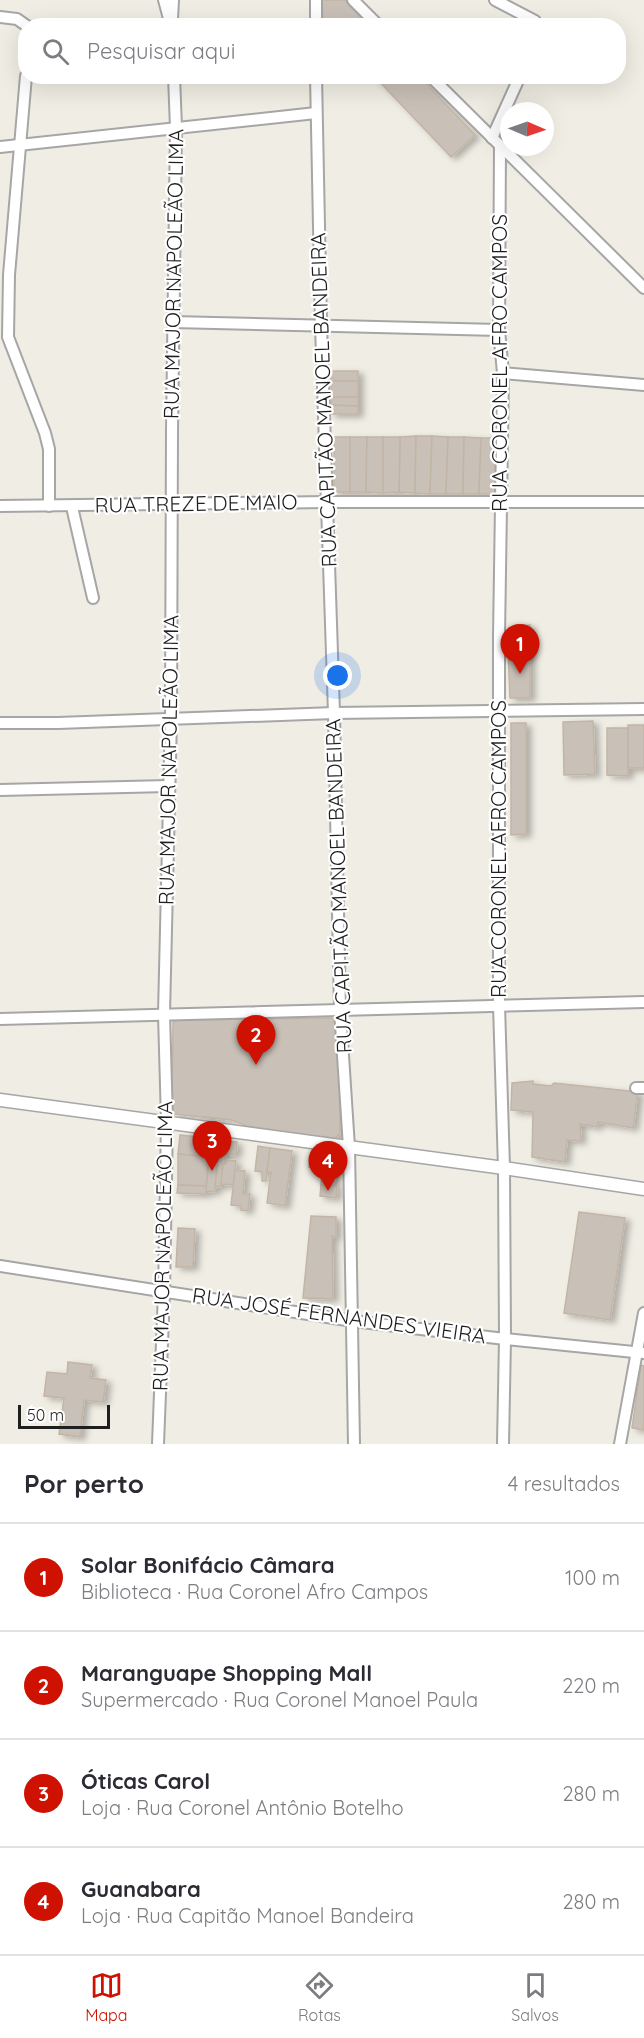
<!DOCTYPE html>
<html lang="pt">
<head>
<meta charset="utf-8">
<style>
  :root { --surface:#fff; --page:#f2f2f3; --text:#2b2b33; --muted:#7c7c81; --line:#e1e1e2; --accent:#ce1100 }
  body { margin:0; font-family:Quicksand,sans-serif; background:var(--page); color:var(--text) }
  .compass { position:absolute; left:500px; top:102px; width:54px; height:54px; border-radius:50%; background:var(--surface); box-shadow:0 6px 24px #0002; rotate:92deg }
  .scale { position:absolute; left:18px; bottom:15px; width:92px; box-sizing:border-box; padding-left:6px; border:3px solid #1f1f1f; border-top:0; font-size:16px; line-height:21px; white-space:nowrap; color:#1f1f1f; -webkit-text-stroke:4px #fff; paint-order:stroke }
  .you { position:absolute; left:338px; top:676px; width:21px; height:21px; margin:-15px; border:4px solid #fff; border-radius:50%; background:#1a73e8; box-shadow:0 0 0 9px #1a73e833 }
  .badge { display:grid; place-items:center; width:39px; height:39px; border-radius:50%; background:var(--accent); color:#fff; font-size:20px; font-weight:700 }
  .pin { position:absolute; translate:-50% -50px; filter:drop-shadow(0 2px 3px #0008) }
  .pin::after { content:''; position:absolute; top:32px; width:21px; height:18px; background:inherit; clip-path:polygon(0 0,100% 0,50% 100%) }
  .list { margin:0; padding:0; list-style:none }
  h2 { display:flex; justify-content:space-between; align-items:center; height:78px; margin:0; padding:0 24px; font-size:26px }
  h2 small { font-size:20px; font-weight:400; color:var(--muted) }
  .list li { display:grid; grid-template-columns:39px 1fr auto; gap:18px; align-items:center; box-sizing:border-box; height:108px; padding:0 24px; border-top:2px solid var(--line) }
  .list b { display:block; font-size:22px; white-space:nowrap }
  .list p { margin:0; font-size:20px; white-space:nowrap; color:var(--muted) }
  .list em { font-size:20px; font-style:normal; color:var(--muted) }
  .icon { flex:none; width:33px; height:33px; fill:none; stroke:currentColor; stroke-width:2; stroke-linecap:round; stroke-linejoin:round }
  .map { position:relative; flex:none; width:644px; height:1444px; overflow:hidden }
  .search { position:absolute; background:var(--surface); box-shadow:0 6px 24px #0002; left:18px; right:18px; top:18px; height:66px; display:flex; align-items:center; gap:15px; box-sizing:border-box; padding:0 21px; border-radius:24px; color:var(--muted); font-size:22px }
  .sheet { height:510px; background:var(--surface) }
  nav { display:flex; justify-content:space-around; align-items:center; box-sizing:border-box; height:84px; border-top:2px solid var(--line); background:var(--surface); font-size:16px; color:var(--muted) }
  nav a { display:grid; justify-items:center; gap:3px }
  nav .on { color:var(--accent) }
  .map>svg:first-child { display:block }
  .building { fill:#c9c0b7; stroke:#c3b5a5; stroke-width:1.5; filter:url(#shadow) }
  .lines { fill:none; stroke-linecap:round; stroke-linejoin:round }
  .minor-casing { stroke:#a6a6a6; stroke-width:14 }
  .tertiary-casing { stroke:#a6a6a6; stroke-width:15 }
  .minor { stroke:#fff; stroke-width:10 }
  .tertiary { stroke:#fff; stroke-width:12 }
  .labels { text-anchor:middle; stroke-width:4.5; stroke-linejoin:round; paint-order:stroke }
  .street-label { font-size:21px; fill:#1f1f1f; stroke:#fff }
</style>
</head>
<body>
<div class="map">
<svg width="644" height="1444" viewBox="0 0 644 1444">
  <defs>
    <filter id="shadow"><feDropShadow dx="5" dy="3" stdDeviation="3" flood-color="#0004"/></filter>
  </defs>
  <rect width="100%" height="100%" fill="#f0ede4"/>
  <!-- building -->
  <g class="building">
    <polygon points="322,0 345,0 370,26 325,26 323,23"/>
    <polygon points="374,76 419,76 475,135 451,157"/>
    <polygon points="330,371 358,371 358,381 331,381"/>
    <rect x="331" y="381" width="27" height="16"/>
    <polygon points="331,397 358,397 358,406 331,405"/>
    <polygon points="331,405 358,406 358,414 331,414"/>
    <polygon points="416,436 415,493 399,492 400,437"/>
    <polygon points="416,436 432,436 430,494 415,493"/>
    <polygon points="432,436 448,437 446,494 430,494"/>
    <rect x="334" y="437" width="16" height="55"/>
    <polygon points="350,437 367,437 366,492 350,492"/>
    <polygon points="367,437 383,437 383,493 366,492"/>
    <polygon points="383,437 400,437 399,492 383,493"/>
    <polygon points="448,437 464,437 463,494 446,494"/>
    <polygon points="464,437 481,438 479,494 463,494"/>
    <polygon points="481,438 497,438 495,494 479,494"/>
    <polygon points="530,625 530,698 510,698 508,649 518,650 518,626"/>
    <polygon points="593,721 595,774 564,775 563,722"/>
    <polygon points="511,723 526,723 526,834 511,835"/>
    <rect x="628" y="725" width="16" height="43"/>
    <polygon points="607,728 628,728 628,776 607,775"/>
    <polygon points="332,1018 340,1023 340,1133 335,1139 247,1126 232,1120 174,1114 172,1107 173,1022 178,1020"/>
    <polygon points="533,1081 533,1084 551,1086 554,1083 638,1092 633,1128 598,1122 597,1127 580,1124 581,1141 567,1140 565,1162 532,1157 533,1112 511,1110 512,1083"/>
    <polygon points="180,1135 210,1138 209,1157 178,1154"/>
    <polygon points="210,1138 220,1139 215,1192 206,1191"/>
    <polygon points="220,1140 228,1141 221,1187 215,1186"/>
    <polygon points="228,1141 237,1142 236,1155 227,1154"/>
    <polygon points="258,1146 270,1148 266,1181 262,1181 262,1172 255,1171"/>
    <polygon points="270,1148 292,1151 285,1206 267,1203 271,1172 267,1172"/>
    <polygon points="311,1153 324,1155 322,1169 309,1167"/>
    <polygon points="178,1154 209,1157 206,1186 178,1185"/>
    <polygon points="324,1155 333,1156 336,1160 335,1171 322,1169"/>
    <polygon points="226,1160 236,1161 234,1185 221,1184 223,1164 226,1164"/>
    <polygon points="322,1169 335,1171 334,1186 321,1185"/>
    <polygon points="235,1170 245,1171 243,1194 250,1194 248,1211 241,1210 241,1206 231,1205"/>
    <polygon points="178,1185 206,1186 206,1194 177,1193"/>
    <polygon points="321,1185 337,1186 336,1198 320,1196"/>
    <polygon points="579,1212 625,1218 610,1320 564,1313"/>
    <polygon points="311,1216 336,1217 336,1237 332,1236 333,1299 303,1298"/>
    <polygon points="178,1228 195,1229 193,1267 176,1267"/>
    <polygon points="68,1362 92,1365 90,1378 106,1380 103,1402 84,1400 80,1437 59,1434 64,1398 44,1396 47,1372 67,1374"/>
    <polygon points="641,1365 644,1366 644,1430 632,1428"/>
  </g>
  <g class="lines">
    <!-- minor casing -->
    <g class="minor-casing">
      <g id="minor">
        <polyline points="164,0 171,26"/>
        <polyline points="316,0 316,26"/>
        <polyline points="353,0 379,26"/>
        <polyline points="495,0 535,21 536,26"/>
        <polyline points="0,17 17,19 27,26"/>
        <polyline points="172,19 173,0"/>
        <polyline points="26,76 9,275 8,337 45,433 49,449 49,506"/>
        <polyline points="316,76 321,326 334,713 340,1010 349,1147 354,1444"/>
        <polyline points="430,76 644,288"/>
        <polyline points="492,138 520,76"/>
        <polyline points="500,145 499,330 503,373 499,637 499,1005 504,1168 505,1339 503,1444"/>
        <polyline points="0,147 316,113"/>
        <polyline points="173,322 499,330"/>
        <polyline points="503,373 644,385"/>
        <polyline points="0,506 327,502 644,502"/>
        <polyline points="72,507 93,598"/>
        <polyline points="0,723 58,723 334,713 644,709"/>
        <polyline points="0,790 168,786"/>
        <polyline points="0,1019 644,1002"/>
        <polyline points="636,1088 644,1088"/>
        <polyline points="0,1266 353,1321 505,1339 644,1353"/>
        <polyline points="158,1444 164,1292 167,1121 164,1014 171,718 172,431 176,128 174,76"/>
        <polyline points="620,1444 644,1313"/>
      </g>
    </g>
    <!-- tertiary casing -->
    <g class="tertiary-casing">
      <polyline id="tertiary" points="0,1100 504,1168 644,1189"/>
    </g>
    <!-- minor -->
    <use href="#minor" class="minor"/>
    <!-- tertiary -->
    <use href="#tertiary" class="tertiary"/>
  </g>
  <g class="labels">
    <!-- street labels -->
    <g class="street-label">
      <text transform="translate(174 274) rotate(-89)" y="7">RUA MAJOR NAPOLEÃO LIMA</text>
      <text transform="translate(500 363) rotate(-90)" y="7">RUA CORONEL AFRO CAMPOS</text>
      <text transform="translate(324 400) rotate(-92)" y="7">RUA CAPITÃO MANOEL BANDEIRA</text>
      <text transform="translate(196 504) rotate(-1)" y="7">RUA TREZE DE MAIO</text>
      <text transform="translate(169 760) rotate(-89)" y="7">RUA MAJOR NAPOLEÃO LIMA</text>
      <text transform="translate(499 849) rotate(-90)" y="7">RUA CORONEL AFRO CAMPOS</text>
      <text transform="translate(339 886) rotate(-92)" y="7">RUA CAPITÃO MANOEL BANDEIRA</text>
      <text transform="translate(163 1246) rotate(-89)" y="7">RUA MAJOR NAPOLEÃO LIMA</text>
      <text transform="translate(339 1316) rotate(8)" y="7">RUA JOSÉ FERNANDES VIEIRA</text>
    </g>
  </g>
</svg>
<svg class="compass" viewBox="-18 -18 36 36"><path d="M0-13l5 13h-10z" fill="#e53935"/><path d="M0 13l5-13h-10z" fill="#7c7c81"/></svg>
<div class="scale">50 m</div>
<div class="you"></div>
<div class="pin badge" style="left:520px;top:674px">1</div>
<div class="pin badge" style="left:256px;top:1065px">2</div>
<div class="pin badge" style="left:212px;top:1171px">3</div>
<div class="pin badge" style="left:328px;top:1191px">4</div>
<div class="search"><svg class="icon" aria-label="search" viewBox="0 0 24 24"><circle cx="10" cy="10" r="6"/><path d="M15 15l6 6"/></svg>Pesquisar aqui</div>
</div>
<section class="sheet">
<h2>Por perto<small>4 resultados</small></h2>
<ul class="list">
<li><span class="badge">1</span><div><b>Solar Bonifácio Câmara</b><p>Biblioteca · Rua Coronel Afro Campos</p></div><em>100 m</em></li>
<li><span class="badge">2</span><div><b>Maranguape Shopping Mall</b><p>Supermercado · Rua Coronel Manoel Paula</p></div><em>220 m</em></li>
<li><span class="badge">3</span><div><b>Óticas Carol</b><p>Loja · Rua Coronel Antônio Botelho</p></div><em>280 m</em></li>
<li><span class="badge">4</span><div><b>Guanabara</b><p>Loja · Rua Capitão Manoel Bandeira</p></div><em>280 m</em></li>
</ul>
</section>
<nav>
<a class="on"><svg class="icon" aria-label="map" viewBox="0 0 24 24"><path d="M3 6l6-2 6 2 6-2v14l-6 2-6-2-6 2zM9 4v14M15 6v14"/></svg>Mapa</a>
<a><svg class="icon" aria-label="directions" viewBox="0 0 24 24"><path d="M12 3l9 9-9 9-9-9zM9 14v-3h6M13 9l2 2-2 2"/></svg>Rotas</a>
<a><svg class="icon" aria-label="saved" viewBox="0 0 24 24"><path d="M7 4h10v16l-5-4-5 4z"/></svg>Salvos</a>
</nav>
</body>
</html>
